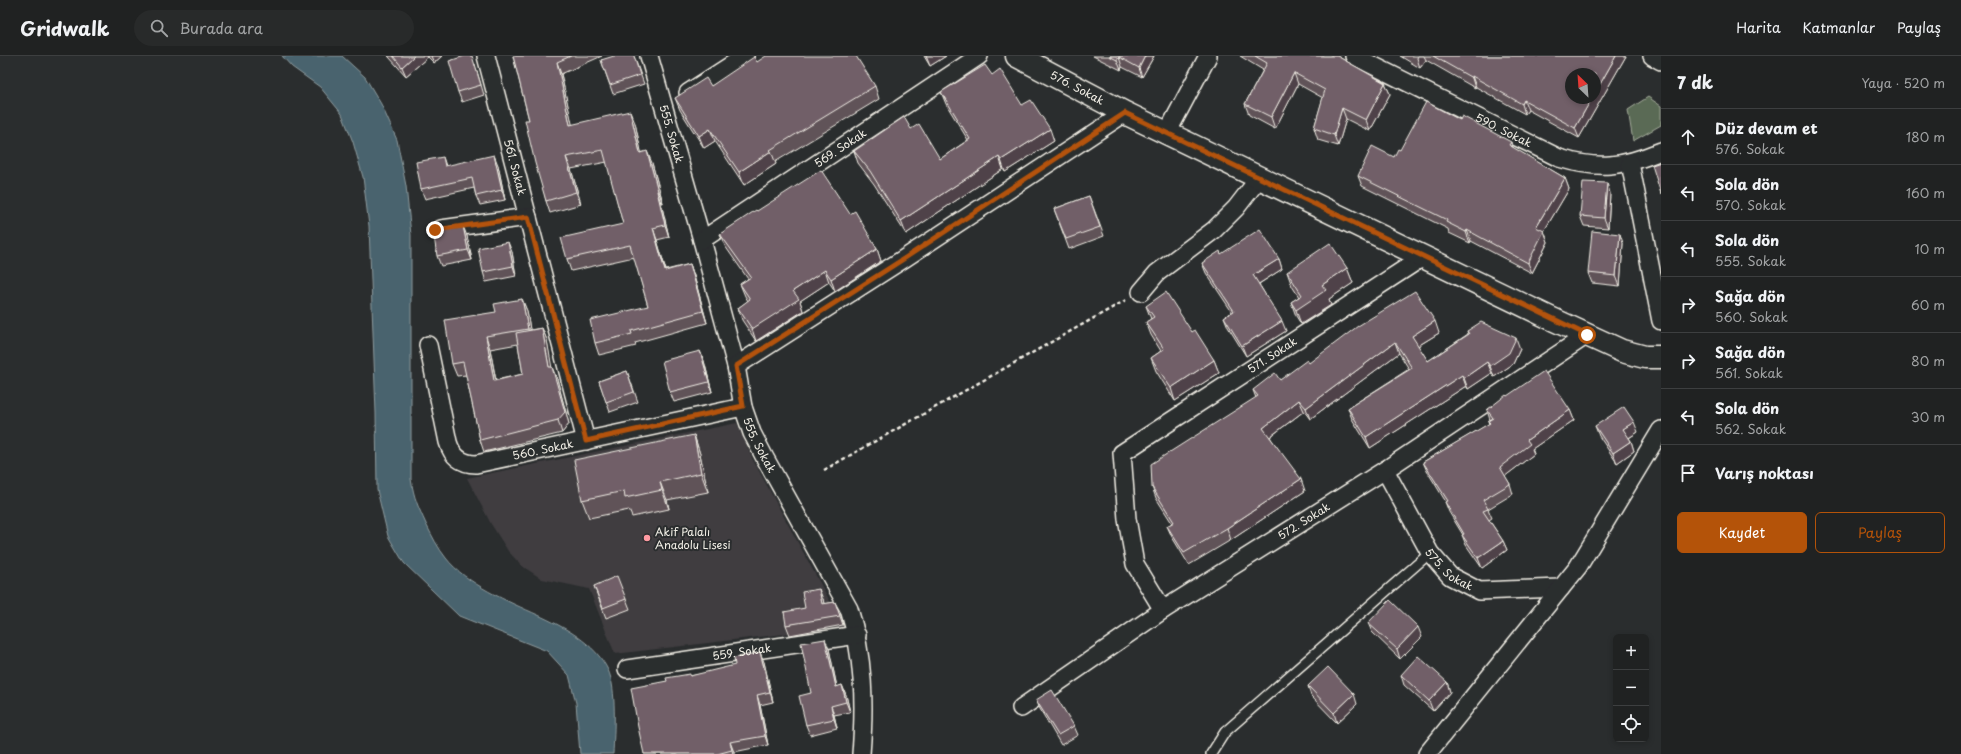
<!DOCTYPE html>
<html lang="tr">
<head>
<meta charset="utf-8">
<style>
  :root { --surface:#202222; --page:#282a2a; --text:#f1f3f6; --muted:#a2a4a5; --line:#3d3f40; --accent:#b45309 }
  body { margin:0; font-family:"Playpen Sans",sans-serif; background:var(--page); color:var(--text) }
  .controls { position:absolute; right:12px; bottom:12px; display:grid; overflow:hidden; border-radius:6px; box-shadow:0 2px 6px #0003 }
  .controls button { width:36px; height:36px; display:grid; place-items:center; padding:0; border:0; border-bottom:1px solid var(--line); background:var(--surface); color:var(--text); font:20px sans-serif }
  .compass { position:absolute; left:1565px; top:12px; width:36px; height:36px; border-radius:50%; background:var(--surface); box-shadow:0 2px 6px #0003; rotate:335deg }
  .stop { position:absolute; width:12px; height:12px; margin:-9px; border:3px solid #b45309; border-radius:50%; background:#fff }
  .stop.end { background:#b45309; border-color:#fff; box-shadow:0 1px 4px #0008 }
  .list { margin:0; padding:0; list-style:none }
  h2 { display:flex; justify-content:space-between; align-items:center; height:52px; margin:0; padding:0 16px; font-size:17px }
  h2 small { font-size:13px; font-weight:400; color:var(--muted) }
  .list li { display:grid; grid-template-columns:26px 1fr auto; gap:12px; align-items:center; box-sizing:border-box; height:56px; padding:0 16px; border-top:1px solid var(--line) }
  .list b { display:block; font-size:15px; white-space:nowrap }
  .list p { margin:0; font-size:13px; white-space:nowrap; color:var(--muted) }
  .list em { font-size:13px; font-style:normal; color:var(--muted) }
  .actions { display:flex; gap:8px; padding:12px 16px }
  .actions a { flex:1; padding:9px 0; border:1px solid var(--accent); border-radius:6px; text-align:center; font-size:14px; color:var(--accent) }
  .actions .main { background:var(--accent); color:#fff }
  .icon { flex:none; width:22px; height:22px; fill:none; stroke:currentColor; stroke-width:2; stroke-linecap:round; stroke-linejoin:round }
  .map { position:relative; flex:none; width:1661px; height:698px; overflow:hidden }
  header { display:flex; align-items:center; gap:24px; box-sizing:border-box; height:56px; padding:0 20px; background:var(--surface); border-bottom:1px solid var(--line) }
  header strong { font-size:19px }
  nav { display:flex; gap:22px; margin-inline-start:auto; font-size:14px }
  .search { width:280px; height:36px; background:var(--page); display:flex; align-items:center; gap:10px; box-sizing:border-box; padding:0 14px; border-radius:22px; color:var(--muted); font-size:15px }
  main { display:flex }
  aside { flex:1; background:var(--surface) }
  .map>svg:first-child { display:block }
  .built { fill:#3f3c3f }
  .green { fill:#5a6b54; stroke:#a7ae9e }
  .water { fill:#4a636e; stroke:#8e9c9f }
  .lines { fill:none; stroke-linecap:round; stroke-linejoin:round }
  .lane-casing { stroke:#f4f1e8; stroke-width:12 }
  .street-casing { stroke:#f4f1e8; stroke-width:20 }
  .secondary-casing { stroke:#f4f1e8; stroke-width:25 }
  .path { stroke:#f4f1e8; stroke-width:2.5; stroke-dasharray:4 3; stroke-linecap:butt }
  .lane { stroke:#2a2d2e; stroke-width:9 }
  .street { stroke:#2a2d2e; stroke-width:17 }
  .secondary { stroke:#2a2d2e; stroke-width:22 }
  .wall { fill:#615259; stroke:#f4f1e8; fill-rule:evenodd }
  .shaded-wall { fill:#4f4249; stroke:#f4f1e8 }
  .building { fill:#715f68; stroke:#f4f1e8 }
  .route { stroke:#b45309; stroke-width:5 }
  .poi-dot { fill:#ff9aa2; stroke:#2a2d2e; stroke-width:1.5 }
  .labels { text-anchor:middle; stroke-width:4; stroke-linejoin:round; paint-order:stroke }
  .street-label { font-size:11px; fill:#f4f1e8; stroke:#2a2d2e }
  .poi-label { font-size:11px; fill:#f4f1e8; stroke:#2a2d2e; text-anchor:start }
</style>
</head>
<body>
<header>
<strong>Gridwalk</strong>
<div class="search"><svg class="icon" aria-label="search" viewBox="0 0 24 24"><circle cx="10" cy="10" r="6"/><path d="M15 15l6 6"/></svg>Burada ara</div>
<nav><a>Harita</a><a>Katmanlar</a><a>Paylaş</a></nav>
</header>
<main>
<div class="map">
<svg width="1661" height="698" viewBox="0 0 1661 698">
  <rect width="100%" height="100%" fill="#2a2d2e"/>
  <filter id="ink" filterUnits="userSpaceOnUse"><feTurbulence type="fractalNoise" baseFrequency=".025" numOctaves="2"/><feDisplacementMap in="SourceGraphic" scale="8" xChannelSelector="R" yChannelSelector="G"/><feConvolveMatrix kernelMatrix="1 2 1 2 8 2 1 2 1" color-interpolation-filters="sRGB"/></filter>
  <g filter="url(#ink)">
    <!-- built -->
    <polygon class="built" points="737,367 753,404 844,571 615,598 589,533 542,523 522,510 508,495 491,468 467,422"/>
    <!-- green -->
    <polygon class="green" points="1648,41 1661,50 1661,69 1633,85 1628,54"/>
    <!-- water -->
    <path class="water" d="M282,0H342L365,21L381,48L397,84L406,130L411,179V423C414,443 418,450 426,468C432,480 438,492 446,502C466,528 509,546 538,559C564,571 595,587 608,614C617,633 614,676 613,698H580L576,647L569,619L547,595L459,560L404,507L388,480L377,434L376,357L369,170L363,121L353,86L342,58L320,31L292,11Z"/>
    <g class="lines">
      <!-- lane casing -->
      <g class="lane-casing">
        <polyline id="lane" points="1211,698 1225,676 1430,497"/>
      </g>
      <!-- street casing -->
      <g class="street-casing">
        <g id="street">
          <path id="s1" d="M486,0L586,385"/>
          <path id="s2" d="M649,0L702,184L736,310L743,351L752,377L765,402L849,553C864,601 865,648 861,698"/>
          <path id="s3" d="M1354,0L1559,102C1599,114 1622,111 1661,95"/>
          <polyline points="1652,0 1661,5"/>
          <polyline points="688,37 745,0"/>
          <polyline points="1167,77 1208,0"/>
          <polyline points="1630,107 1661,265"/>
          <polyline points="441,173 528,161"/>
          <path id="s4" d="M702,184L979,0"/>
          <polyline points="1141,236 1157,217 1214,174 1236,152 1260,121"/>
          <path id="s5" d="M428,289L448,386C452,400 461,408 476,408L743,351"/>
          <polyline points="736,310 905,202 1125,57"/>
          <path id="s6" d="M1385,414L1430,497L1450,520L1479,535L1561,532"/>
          <path id="s7" d="M1163,554L1135,508L1127,463L1122,397L1423,201"/>
          <path id="s8" d="M627,613L857,579"/>
          <path id="s9" d="M1021,652L1163,554L1385,414L1587,279"/>
          <polyline points="1427,698 1578,511 1661,374"/>
        </g>
      </g>
      <!-- secondary casing -->
      <g class="secondary-casing">
        <g id="secondary">
          <path id="s10" d="M1017,0L1125,57L1550,262L1622,295L1645,301H1661"/>
        </g>
      </g>
      <!-- path -->
      <polyline class="path" points="824,414 1126,244"/>
      <!-- lane -->
      <use href="#lane" class="lane"/>
      <!-- street -->
      <use href="#street" class="street"/>
      <!-- secondary -->
      <use href="#secondary" class="secondary"/>
    </g>
    <!-- wall -->
    <g class="wall">
      <polygon points="388,0 442,0 434,7 428,1 406,20 389,1"/>
      <polygon points="513,0 602,0 561,18 572,69 635,67 641,96 652,107 663,147 661,147 669,181 657,184 666,214 690,208 694,220 707,267 635,287 636,290 599,299 595,287 648,250 634,201 571,215 567,203 623,168 607,106 571,113 581,148 550,157 546,145 529,64"/>
      <polygon points="634,0 644,28 613,38 601,4"/>
      <polygon points="924,0 946,0 930,10"/>
      <polygon points="1093,0 1154,0 1142,21 1122,11 1121,14"/>
      <polygon points="1240,0 1337,0 1385,27 1390,38 1370,75 1346,63 1338,90 1318,84 1314,72 1323,42 1298,28 1275,73 1249,59 1245,48 1263,14"/>
      <polygon points="1400,0 1626,0 1579,82 1528,54 1525,58 1476,31 1475,32 1426,4 1420,12"/>
      <polygon points="757,6 875,30 879,43 775,106 776,108 744,129 715,85 704,92 680,54 675,42 711,30"/>
      <polygon points="475,8 484,39 462,46 458,36"/>
      <polygon points="992,19 1022,49 1054,85 1005,116 1003,113 906,178 874,128 858,107 854,95 911,73 940,103 968,84 946,48 941,36"/>
      <polygon points="1513,92 1565,122 1569,133 1544,175 1548,186 1532,217 1471,185 1470,187 1449,177 1448,173 1362,130 1358,120 1394,101 1400,94"/>
      <polygon points="443,101 446,110 498,109 505,144 480,149 476,140 474,132 425,143 421,133"/>
      <polygon points="1610,137 1608,172 1584,170 1580,160"/>
      <polygon points="1089,140 1104,180 1069,193 1054,153"/>
      <polygon points="757,155 850,158 877,193 881,205 835,235 829,226 800,245 803,255 756,285 742,264 738,252 748,245 745,240 740,228 748,223 725,190 720,178"/>
      <polygon points="467,180 472,204 441,210 437,200"/>
      <polygon points="1623,187 1620,230 1592,227 1588,217"/>
      <polygon points="512,196 516,220 486,226 483,216"/>
      <polygon points="1221,198 1279,203 1282,213 1259,228 1286,275 1246,300 1228,271 1224,261 1232,256 1206,217 1202,207"/>
      <polygon points="1347,212 1353,227 1329,243 1331,249 1301,268 1296,260 1291,246 1299,241 1292,230 1287,216"/>
      <path d="M522,243L527,255L530,274L542,272L547,284L551,311L557,323L569,368L562,377L484,396L480,384L466,319L457,320L452,308L496,256ZM518,288L523,318L496,324L490,293Z"/>
      <polygon points="1146,250 1192,276 1214,304 1219,317 1175,345 1156,315 1151,302 1161,295 1151,279 1146,266 1151,263"/>
      <polygon points="1467,275 1520,293 1513,308 1494,321 1492,317 1468,333 1466,330 1370,392 1352,363 1348,352 1409,313 1399,297 1310,363 1304,355 1270,381 1305,435 1231,484 1189,509 1172,481 1167,470 1172,467 1156,442 1152,431 1256,342 1253,334 1280,324 1309,307 1439,277 1418,290 1428,305 1468,278"/>
      <polygon points="700,295 704,305 712,336 674,346 670,336"/>
      <polygon points="627,315 638,346 610,356 599,325"/>
      <polygon points="1507,340 1570,354 1574,364 1532,393 1534,398 1505,420 1510,428 1513,438 1488,453 1492,462 1489,464 1503,485 1507,494 1482,512 1466,489 1462,479 1463,479 1449,456 1445,446 1446,446 1427,415 1423,406 1489,368 1488,365 1490,364 1487,354"/>
      <polygon points="1595,370 1638,376 1629,382 1631,385 1634,395 1617,407 1599,380"/>
      <polygon points="694,379 700,398 708,436 667,444 669,453 632,461 629,454 589,462 582,444"/>
      <polygon points="594,530 626,543 630,553 606,562"/>
      <polygon points="823,543 824,548 835,546 843,569 790,579 786,569 805,552"/>
      <polygon points="1368,567 1422,581 1400,603 1372,576"/>
      <polygon points="829,593 837,631 842,629 846,639 850,656 834,659 837,672 810,679 806,669 811,637"/>
      <polygon points="764,606 773,646 760,649 768,689 734,696 734,698 644,698 667,625 690,620"/>
      <polygon points="1401,619 1447,626 1450,636 1433,655 1404,629"/>
      <polygon points="1308,630 1357,648 1337,667 1311,640"/>
      <polygon points="1036,644 1074,670 1078,679 1061,689 1040,653"/>
    </g>
    <!-- shaded-wall -->
    <g class="shaded-wall">
      <polygon points="414,0 428,0 428,1 406,20 402,11"/>
      <polygon points="431,0 442,0 434,7"/>
      <polygon points="926,0 946,0 930,10"/>
      <polygon points="1145,0 1154,0 1142,21 1139,12"/>
      <polygon points="1418,0 1424,0 1426,4 1420,12 1417,2"/>
      <polygon points="1616,0 1626,0 1579,82 1575,72 1592,42 1595,42 1595,37"/>
      <polygon points="1119,1 1122,11 1121,14 1117,4"/>
      <polygon points="557,6 561,18 575,81 570,69"/>
      <polygon points="1294,17 1298,28 1275,73 1271,61"/>
      <polygon points="1472,20 1476,31 1475,32 1472,22"/>
      <polygon points="1385,27 1390,38 1370,75 1366,64"/>
      <polygon points="1524,44 1528,54 1525,58 1522,48"/>
      <polygon points="1342,52 1346,63 1338,90 1334,79"/>
      <polygon points="630,55 635,67 644,109 640,97"/>
      <polygon points="710,73 715,85 704,92 699,80"/>
      <polygon points="1050,73 1054,85 1005,116 1001,104"/>
      <polygon points="1511,86 1515,97 1509,89"/>
      <polygon points="647,95 652,107 663,147 658,135"/>
      <polygon points="771,95 776,108 744,129 739,116"/>
      <polygon points="494,99 498,109 505,144 502,134"/>
      <polygon points="566,101 571,113 581,148 576,136"/>
      <polygon points="999,101 1003,113 906,178 901,165"/>
      <polygon points="1565,122 1569,133 1544,175 1548,186 1532,217 1528,207 1536,171"/>
      <polygon points="1607,127 1610,137 1608,172 1604,162"/>
      <polygon points="657,135 661,147 669,181 665,169"/>
      <polygon points="463,170 467,180 472,204 468,194"/>
      <polygon points="653,172 657,184 669,227 665,215"/>
      <polygon points="1467,174 1471,185 1470,187 1466,176"/>
      <polygon points="1620,178 1623,187 1620,230 1616,220"/>
      <polygon points="508,186 512,196 516,220 513,210"/>
      <polygon points="877,193 881,205 835,235 831,223"/>
      <polygon points="1279,203 1282,213 1257,229 1253,219"/>
      <polygon points="690,208 694,220 707,267 703,255"/>
      <polygon points="1347,212 1353,227 1329,243 1331,249 1301,268 1296,254 1322,229"/>
      <polygon points="825,214 829,226 800,245 803,255 756,285 752,273 793,235"/>
      <polygon points="522,243 527,255 532,286 528,273"/>
      <polygon points="1282,265 1286,275 1246,300 1242,290"/>
      <polygon points="1435,265 1439,277 1416,291 1412,280"/>
      <polygon points="542,272 547,284 554,324 549,311"/>
      <polygon points="486,280 490,293 498,337 494,325"/>
      <polygon points="1516,282 1520,293 1513,308 1494,321 1490,310"/>
      <polygon points="1395,286 1399,297 1310,363 1306,352"/>
      <polygon points="700,295 704,305 712,336 709,326"/>
      <polygon points="1214,304 1219,317 1175,345 1171,332"/>
      <polygon points="1487,306 1492,317 1468,333 1464,322"/>
      <polygon points="552,311 557,323 569,368 562,377 558,364"/>
      <polygon points="1462,319 1466,330 1370,392 1366,381"/>
      <polygon points="1299,344 1304,355 1267,383 1263,372"/>
      <polygon points="1570,354 1574,364 1532,393 1534,398 1504,421 1500,411 1527,384"/>
      <polygon points="1634,366 1638,376 1627,383 1623,373"/>
      <polygon points="694,379 700,398 708,436 701,417"/>
      <polygon points="1631,385 1634,395 1617,407 1613,397"/>
      <polygon points="1301,423 1305,435 1231,484 1227,472"/>
      <polygon points="660,426 667,444 669,453 662,434"/>
      <polygon points="1503,485 1507,494 1482,512 1478,502"/>
      <polygon points="819,533 823,543 826,558 822,548"/>
      <polygon points="1418,571 1422,581 1400,603 1397,593"/>
      <polygon points="825,583 829,593 839,641 836,631"/>
      <polygon points="760,596 764,606 773,646 770,636"/>
      <polygon points="1447,626 1450,636 1433,655 1429,645"/>
      <polygon points="842,629 846,639 850,656 846,646"/>
      <polygon points="1354,638 1357,648 1337,667 1334,657"/>
      <polygon points="757,639 760,649 768,689 765,680"/>
      <polygon points="831,650 834,659 837,672 834,663"/>
      <polygon points="730,686 734,696 734,698 733,698"/>
    </g>
    <!-- building -->
    <g class="building">
      <polygon points="393,0 414,0 402,11"/>
      <polygon points="465,0 472,0 481,29 458,36 449,5"/>
      <polygon points="513,0 571,0 557,6 570,69 630,55 640,97 647,95 658,135 657,135 665,169 653,172 665,215 690,208 703,255 631,275 632,278 595,287 590,264 648,250 630,189 567,203 561,182 623,168 603,94 566,101 576,136 546,145 535,107 525,64 529,64"/>
      <polygon points="614,0 634,0 640,19 610,29 601,4"/>
      <polygon points="766,0 856,0 875,30 770,94 771,95 739,116 710,73 699,80 675,42 706,22 711,30 754,1 757,6"/>
      <polygon points="1109,0 1145,0 1139,12 1119,1 1117,4"/>
      <polygon points="1255,0 1337,0 1385,27 1366,64 1342,52 1334,79 1314,72 1325,34 1294,17 1271,61 1245,48 1267,7"/>
      <polygon points="1433,0 1616,0 1595,37 1595,18 1571,18 1571,42 1592,42 1575,72 1524,44 1522,48 1472,20 1472,22"/>
      <polygon points="985,9 992,19 1000,13 1022,49 1031,44 1050,73 1001,104 999,101 901,165 870,115 854,95 904,61 911,73 919,68 940,103 970,83 941,36"/>
      <polygon points="1426,46 1460,64 1462,60 1511,86 1509,89 1565,122 1536,171 1544,175 1528,207 1467,174 1466,176 1446,166 1447,164 1358,120 1372,90 1394,101 1398,93 1400,94"/>
      <polygon points="494,99 502,134 476,140 472,122 421,133 416,106 443,101 445,110"/>
      <polygon points="1661,106 1661,138 1652,109"/>
      <polygon points="821,114 850,158 855,155 877,193 831,223 825,214 793,235 799,243 752,273 738,252 750,243 740,228 751,221 720,178 756,154 757,155"/>
      <polygon points="1583,126 1607,127 1604,162 1580,160"/>
      <polygon points="1089,140 1100,171 1066,183 1054,153"/>
      <polygon points="463,170 468,194 437,200 433,174"/>
      <polygon points="1260,173 1279,203 1253,219 1282,265 1242,290 1224,261 1234,255 1202,207 1220,195 1221,198"/>
      <polygon points="1592,175 1620,178 1616,220 1588,217"/>
      <polygon points="508,186 513,210 483,216 478,192"/>
      <polygon points="1330,187 1347,212 1322,229 1326,234 1296,254 1291,246 1302,239 1287,216"/>
      <polygon points="1415,235 1435,265 1412,280 1428,305 1469,278 1467,275 1481,266 1516,282 1509,297 1490,310 1487,306 1464,322 1462,319 1366,381 1348,352 1412,312 1395,286 1306,352 1299,344 1263,372 1301,423 1227,472 1184,497 1167,470 1174,466 1152,431 1151,408 1258,340 1253,334 1275,317 1280,324 1307,304 1309,307 1358,270"/>
      <polygon points="1166,236 1192,276 1195,274 1214,304 1171,332 1151,302 1164,293 1146,266 1154,261 1146,250"/>
      <polygon points="522,243 528,273 486,280 494,325 523,318 516,277 542,272 549,311 552,311 565,356 558,364 480,384 463,306 452,308 445,264 496,256 494,248"/>
      <polygon points="700,295 709,326 670,336 662,305"/>
      <polygon points="627,315 634,336 606,346 599,325"/>
      <polygon points="1544,315 1570,354 1527,384 1530,388 1500,411 1510,428 1483,444 1488,453 1483,455 1503,485 1478,502 1462,479 1464,478 1445,446 1448,445 1423,406 1490,367 1488,365 1493,362 1487,354 1506,339 1507,340"/>
      <polygon points="1624,351 1634,366 1623,373 1631,385 1613,397 1595,370"/>
      <polygon points="694,379 701,417 660,426 662,434 625,442 624,435 582,444 574,404"/>
      <polygon points="617,520 626,543 603,552 594,530"/>
      <polygon points="819,533 822,548 835,546 840,560 786,569 784,556 805,552 802,536"/>
      <polygon points="1390,544 1418,571 1397,593 1368,567"/>
      <polygon points="825,583 836,631 842,629 846,646 831,650 834,663 806,669 799,640 811,637 801,587"/>
      <polygon points="760,596 770,636 757,639 765,680 730,686 732,694 717,698 644,698 638,671 631,632 667,625 666,622 690,618 690,620 735,609 734,602"/>
      <polygon points="1418,600 1447,626 1429,645 1401,619"/>
      <polygon points="1328,611 1354,638 1334,657 1308,630"/>
      <polygon points="1052,634 1074,670 1058,679 1036,644"/>
    </g>
  </g>
  <g class="lines" filter="url(#ink)">
    <!-- route -->
    <polyline class="route" points="435,174 528,161 586,385 743,350 736,310 905,202 1125,57 1587,279"/>
  </g>
  <!-- markers -->
  <circle class="poi-dot" cx="647" cy="482" r="4"/>
  <g class="labels">
    <!-- street labels -->
    <g class="street-label">
      <text dy="4" stroke="none"><textPath href="#s10" startOffset="68">576. Sokak</textPath></text>
      <text dy="4" stroke="none"><textPath href="#s3" startOffset="167">590. Sokak</textPath></text>
      <text dy="4" stroke="none"><textPath href="#s2" startOffset="81">555. Sokak</textPath></text>
      <text dy="4" stroke="none"><textPath href="#s4" startOffset="166">569. Sokak</textPath></text>
      <text dy="4" stroke="none"><textPath href="#s1" startOffset="115">561. Sokak</textPath></text>
      <text dy="4" stroke="none"><textPath href="#s7" startOffset="345">571. Sokak</textPath></text>
      <text dy="4" stroke="none"><textPath href="#s2" startOffset="405">555. Sokak</textPath></text>
      <text dy="4" stroke="none"><textPath href="#s5" startOffset="206">560. Sokak</textPath></text>
      <text dy="4" stroke="none"><textPath href="#s9" startOffset="339">572. Sokak</textPath></text>
      <text dy="4" stroke="none"><textPath href="#s6" startOffset="120">575. Sokak</textPath></text>
      <text dy="4" stroke="none"><textPath href="#s8" startOffset="116">559. Sokak</textPath></text>
    </g>
    <!-- poi labels -->
    <g class="poi-label">
      <text x="655" y="480">Akif Palalı<tspan x="655" dy="13">Anadolu Lisesi</tspan></text>
    </g>
  </g>
</svg>
<div class="controls">
<button>+</button>
<button>−</button>
<button><svg class="icon" aria-label="locate" viewBox="0 0 24 24"><circle cx="12" cy="12" r="6"/><path d="M12 2v4M12 18v4M2 12h4M18 12h4"/></svg></button>
</div>
<svg class="compass" viewBox="-18 -18 36 36"><path d="M0-13l5 13h-10z" fill="#e53935"/><path d="M0 13l5-13h-10z" fill="#a2a4a5"/></svg>
<div class="stop" style="left:1587px;top:279px"></div>
<div class="stop end" style="left:435px;top:174px"></div>
</div>
<aside>
<h2>7 dk<small>Yaya · 520 m</small></h2>
<ul class="list">
<li><svg class="icon" aria-label="ahead" viewBox="0 0 24 24"><path d="M12 20V5M6 11l6-6 6 6"/></svg><div><b>Düz devam et</b><p>576. Sokak</p></div><em>180 m</em></li>
<li><svg class="icon" aria-label="left" viewBox="0 0 24 24"><path d="M17 20v-9H6M10 6l-5 5 5 5"/></svg><div><b>Sola dön</b><p>570. Sokak</p></div><em>160 m</em></li>
<li><svg class="icon" aria-label="left" viewBox="0 0 24 24"><path d="M17 20v-9H6M10 6l-5 5 5 5"/></svg><div><b>Sola dön</b><p>555. Sokak</p></div><em>10 m</em></li>
<li><svg class="icon" aria-label="right" viewBox="0 0 24 24"><path d="M7 20v-9h11M14 6l5 5-5 5"/></svg><div><b>Sağa dön</b><p>560. Sokak</p></div><em>60 m</em></li>
<li><svg class="icon" aria-label="right" viewBox="0 0 24 24"><path d="M7 20v-9h11M14 6l5 5-5 5"/></svg><div><b>Sağa dön</b><p>561. Sokak</p></div><em>80 m</em></li>
<li><svg class="icon" aria-label="left" viewBox="0 0 24 24"><path d="M17 20v-9H6M10 6l-5 5 5 5"/></svg><div><b>Sola dön</b><p>562. Sokak</p></div><em>30 m</em></li>
<li><svg class="icon" aria-label="arrive" viewBox="0 0 24 24"><path d="M6 21V4h12l-3 4 3 4H6"/></svg><div><b>Varış noktası</b></div></li>
</ul>
<div class="actions"><a class="main">Kaydet</a><a>Paylaş</a></div>
</aside>
</main>
</body>
</html>
